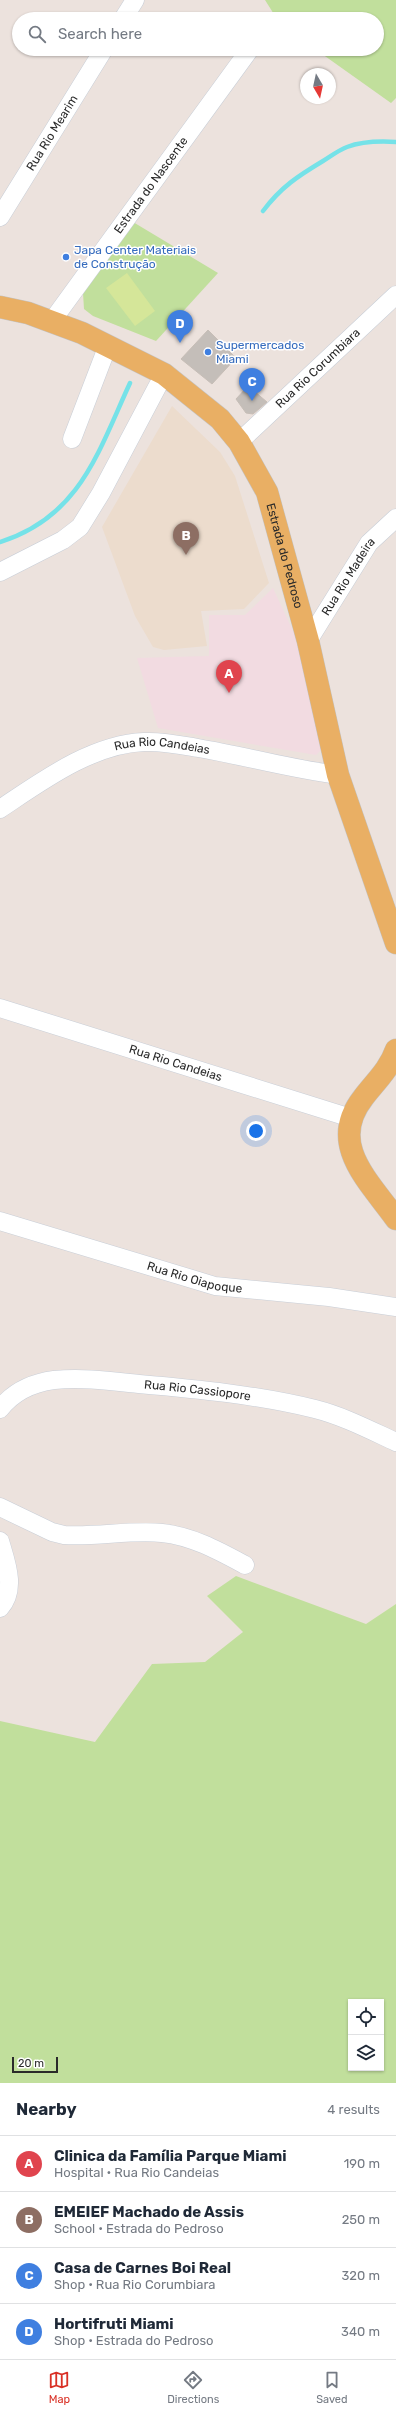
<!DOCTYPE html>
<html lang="en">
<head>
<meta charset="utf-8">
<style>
  :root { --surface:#fff; --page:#f2f2f3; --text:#1f2937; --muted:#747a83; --line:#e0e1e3; --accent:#d93025 }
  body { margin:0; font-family:Rubik,sans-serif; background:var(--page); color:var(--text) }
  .controls { position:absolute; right:12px; bottom:12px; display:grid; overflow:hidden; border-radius:0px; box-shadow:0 1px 3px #0004 }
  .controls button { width:36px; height:36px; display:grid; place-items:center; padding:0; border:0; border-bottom:1px solid var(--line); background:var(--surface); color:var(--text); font:20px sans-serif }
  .compass { position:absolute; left:300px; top:68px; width:36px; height:36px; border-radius:50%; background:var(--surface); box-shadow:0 1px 3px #0004; rotate:171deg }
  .scale { position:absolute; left:12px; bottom:10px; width:46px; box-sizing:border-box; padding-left:4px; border:2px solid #2a2a2a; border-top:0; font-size:11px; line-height:14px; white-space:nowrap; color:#2a2a2a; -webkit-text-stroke:3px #fff; paint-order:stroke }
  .you { position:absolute; left:256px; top:1131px; width:14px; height:14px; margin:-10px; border:3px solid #fff; border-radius:50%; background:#1a73e8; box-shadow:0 0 0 6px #1a73e833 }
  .badge { display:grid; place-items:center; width:26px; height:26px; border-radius:50%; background:var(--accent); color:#fff; font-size:13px; font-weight:700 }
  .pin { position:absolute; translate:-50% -33px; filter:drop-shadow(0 1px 2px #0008) }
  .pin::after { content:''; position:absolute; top:21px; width:14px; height:12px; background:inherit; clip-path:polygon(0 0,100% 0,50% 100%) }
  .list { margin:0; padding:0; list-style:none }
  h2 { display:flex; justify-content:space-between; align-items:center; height:52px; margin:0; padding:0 16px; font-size:17px }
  h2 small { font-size:13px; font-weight:400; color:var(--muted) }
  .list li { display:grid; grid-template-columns:26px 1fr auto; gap:12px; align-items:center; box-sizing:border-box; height:56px; padding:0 16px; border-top:1px solid var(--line) }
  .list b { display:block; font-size:15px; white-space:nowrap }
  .list p { margin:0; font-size:13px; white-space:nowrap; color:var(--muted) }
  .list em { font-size:13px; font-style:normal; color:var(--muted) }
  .icon { flex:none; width:22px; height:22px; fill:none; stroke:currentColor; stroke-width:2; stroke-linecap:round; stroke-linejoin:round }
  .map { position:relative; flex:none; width:396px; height:2083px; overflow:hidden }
  .search { position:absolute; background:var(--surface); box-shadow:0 1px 3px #0004; left:12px; right:12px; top:12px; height:44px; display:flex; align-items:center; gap:10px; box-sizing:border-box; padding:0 14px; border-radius:22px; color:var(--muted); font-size:15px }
  .sheet { height:276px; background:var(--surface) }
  nav { display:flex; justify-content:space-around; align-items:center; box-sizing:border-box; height:56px; border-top:1px solid var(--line); background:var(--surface); font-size:11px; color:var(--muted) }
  nav a { display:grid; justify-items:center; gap:2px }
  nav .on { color:var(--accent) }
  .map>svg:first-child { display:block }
  .education { fill:#ecdccd }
  .medical { fill:#f2dbe1 }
  .green { fill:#c1df9c; fill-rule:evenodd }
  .pitch { fill:#d5e699 }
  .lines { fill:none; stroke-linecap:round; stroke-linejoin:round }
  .stream { stroke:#75e2e8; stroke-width:4.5 }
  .building { fill:#c4beb9; stroke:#c7beb7 }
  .minor-casing { stroke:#c8ced7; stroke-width:19 }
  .major-casing { stroke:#c3c3c3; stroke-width:23 }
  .minor { stroke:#fff; stroke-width:18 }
  .major { stroke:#e9af64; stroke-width:22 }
  .shop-dot { fill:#3f7fe0; stroke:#fff; stroke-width:1.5 }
  .labels { text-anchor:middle; stroke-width:3; stroke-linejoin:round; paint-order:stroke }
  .street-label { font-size:12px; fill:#2a2a2a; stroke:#fff }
  .shop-label { font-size:12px; fill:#366cbe; stroke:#fff; text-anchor:start }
</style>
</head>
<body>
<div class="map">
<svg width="396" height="2083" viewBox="0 0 396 2083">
  <rect width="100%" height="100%" fill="#ece2dd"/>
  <!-- education -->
  <polygon class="education" points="172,406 220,452 235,476 269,583 244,609 201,611 207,646 164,650 153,647 135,616 102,527"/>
  <!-- medical -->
  <polygon class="medical" points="273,588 298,642 322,749 316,755 158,728 137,658 209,656 209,615 245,615"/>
  <!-- green -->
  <g class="green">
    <polygon points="265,0 396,0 396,98 391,103 315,49 377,49 377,19 277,19"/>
    <polygon points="133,222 218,273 156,341 93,316 84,309 83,293 93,275"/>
    <path d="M236,1576L366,1624L396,1604V2083H0V1721L95,1742L152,1664L205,1662L243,1632L207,1596ZM351,2002H381V2068H351Z"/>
  </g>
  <!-- pitch -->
  <polygon class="pitch" points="127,273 155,311 135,326 106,288"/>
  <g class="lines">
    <!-- stream -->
    <g class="stream">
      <path d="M263,211C281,187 298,176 323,161C331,156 339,150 347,147C363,141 380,141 396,142"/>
      <path d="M0,542C80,517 98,452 130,383"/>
    </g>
  </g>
  <!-- building -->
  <g class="building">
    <polygon points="208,330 236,358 212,384 181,359"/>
    <polygon points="248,386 267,402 253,414 246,413 236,399"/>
  </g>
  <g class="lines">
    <!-- minor casing -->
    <g class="minor-casing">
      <g id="minor">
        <polyline points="123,19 135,0"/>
        <path id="s1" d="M0,217L104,49"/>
        <path id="s2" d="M52,321L250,49"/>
        <polyline points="72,439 108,345"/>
        <path id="s3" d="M239,442L396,295"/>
        <polyline points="0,572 63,540 80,527 101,493 164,374"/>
        <path id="s4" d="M308,641L369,543L396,518"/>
        <path id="s5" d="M0,809C42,781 92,744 144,742C162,741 181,745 198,748C245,756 291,769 338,775"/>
        <path id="s6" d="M0,1008L351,1118"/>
        <path id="s7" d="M0,1221L215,1286L329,1297L396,1307"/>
        <path id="s8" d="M0,1409C13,1392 32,1383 54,1380C82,1377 111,1381 139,1384C197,1389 258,1395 315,1409C343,1416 370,1430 396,1442"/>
        <path d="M0,1507L52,1532L64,1535C97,1537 130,1530 162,1533C192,1536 219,1551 245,1565"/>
        <path d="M0,1541C6,1562 17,1589 0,1608"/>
      </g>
    </g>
    <!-- major casing -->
    <g class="major-casing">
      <g id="major">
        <path id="s9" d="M0,307L28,313L82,333L164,374L220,419L239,442L267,492L308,641L338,775L396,943"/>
        <path d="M396,1050C389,1070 375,1082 363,1098C327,1144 369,1181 396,1219"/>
      </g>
    </g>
    <!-- minor -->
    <use href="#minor" class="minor"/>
    <!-- major -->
    <use href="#major" class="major"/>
  </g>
  <!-- markers -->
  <g class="shop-dot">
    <circle cx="66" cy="257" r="4"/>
    <circle cx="208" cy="352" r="4"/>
  </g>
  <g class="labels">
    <!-- street labels -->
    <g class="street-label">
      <text dy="4" stroke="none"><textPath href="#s1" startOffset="99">Rua Rio Mearim</textPath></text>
      <text dy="4" stroke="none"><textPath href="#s2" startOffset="168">Estrada do Nascente</textPath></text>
      <text dy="4" stroke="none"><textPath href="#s3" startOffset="108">Rua Rio Corumbiara</textPath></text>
      <text dy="4" stroke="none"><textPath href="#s9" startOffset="403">Estrada do Pedroso</textPath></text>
      <text dy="4" stroke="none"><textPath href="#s4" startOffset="76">Rua Rio Madeira</textPath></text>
      <text dy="4" stroke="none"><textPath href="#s5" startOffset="179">Rua Rio Candeias</textPath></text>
      <text dy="4" stroke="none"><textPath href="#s6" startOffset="184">Rua Rio Candeias</textPath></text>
      <text dy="4" stroke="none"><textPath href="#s7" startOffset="203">Rua Rio Oiapoque</textPath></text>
      <text dy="4" stroke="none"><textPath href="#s8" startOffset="207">Rua Rio Cassiopore</textPath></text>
    </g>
    <!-- shop labels -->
    <g class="shop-label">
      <text x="74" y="254">Japa Center Materiais<tspan x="74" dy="14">de Construção</tspan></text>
      <text x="216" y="349">Supermercados<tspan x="216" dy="14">Miami</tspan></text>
    </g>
  </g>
</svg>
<div class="controls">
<button><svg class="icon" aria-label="locate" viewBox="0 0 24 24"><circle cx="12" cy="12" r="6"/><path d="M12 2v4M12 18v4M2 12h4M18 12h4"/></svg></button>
<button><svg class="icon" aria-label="layers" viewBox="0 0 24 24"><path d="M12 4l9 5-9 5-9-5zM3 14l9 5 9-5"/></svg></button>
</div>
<svg class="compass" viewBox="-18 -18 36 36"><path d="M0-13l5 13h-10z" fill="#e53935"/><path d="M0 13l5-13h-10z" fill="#747a83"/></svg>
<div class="scale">20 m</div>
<div class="you"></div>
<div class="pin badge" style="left:229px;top:693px;background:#e0444e">A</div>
<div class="pin badge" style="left:186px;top:555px;background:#8d6e63">B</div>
<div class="pin badge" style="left:252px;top:401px;background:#3f7fe0">C</div>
<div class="pin badge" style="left:180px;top:343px;background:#3f7fe0">D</div>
<div class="search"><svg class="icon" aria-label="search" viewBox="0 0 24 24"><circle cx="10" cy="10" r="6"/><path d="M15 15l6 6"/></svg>Search here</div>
</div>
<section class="sheet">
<h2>Nearby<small>4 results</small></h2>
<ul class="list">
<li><span class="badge" style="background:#e0444e">A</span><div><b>Clinica da Família Parque Miami</b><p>Hospital · Rua Rio Candeias</p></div><em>190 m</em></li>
<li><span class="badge" style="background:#8d6e63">B</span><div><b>EMEIEF Machado de Assis</b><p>School · Estrada do Pedroso</p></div><em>250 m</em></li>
<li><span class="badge" style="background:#3f7fe0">C</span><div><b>Casa de Carnes Boi Real</b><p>Shop · Rua Rio Corumbiara</p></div><em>320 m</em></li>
<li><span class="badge" style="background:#3f7fe0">D</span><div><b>Hortifruti Miami</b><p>Shop · Estrada do Pedroso</p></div><em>340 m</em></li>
</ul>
</section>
<nav>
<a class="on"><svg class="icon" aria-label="map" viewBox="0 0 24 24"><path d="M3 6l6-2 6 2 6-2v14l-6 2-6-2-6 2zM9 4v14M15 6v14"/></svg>Map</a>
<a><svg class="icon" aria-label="directions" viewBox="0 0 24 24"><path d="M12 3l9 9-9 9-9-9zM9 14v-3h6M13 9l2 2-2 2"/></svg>Directions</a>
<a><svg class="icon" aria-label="saved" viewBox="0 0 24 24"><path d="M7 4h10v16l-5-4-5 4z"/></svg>Saved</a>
</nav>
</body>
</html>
